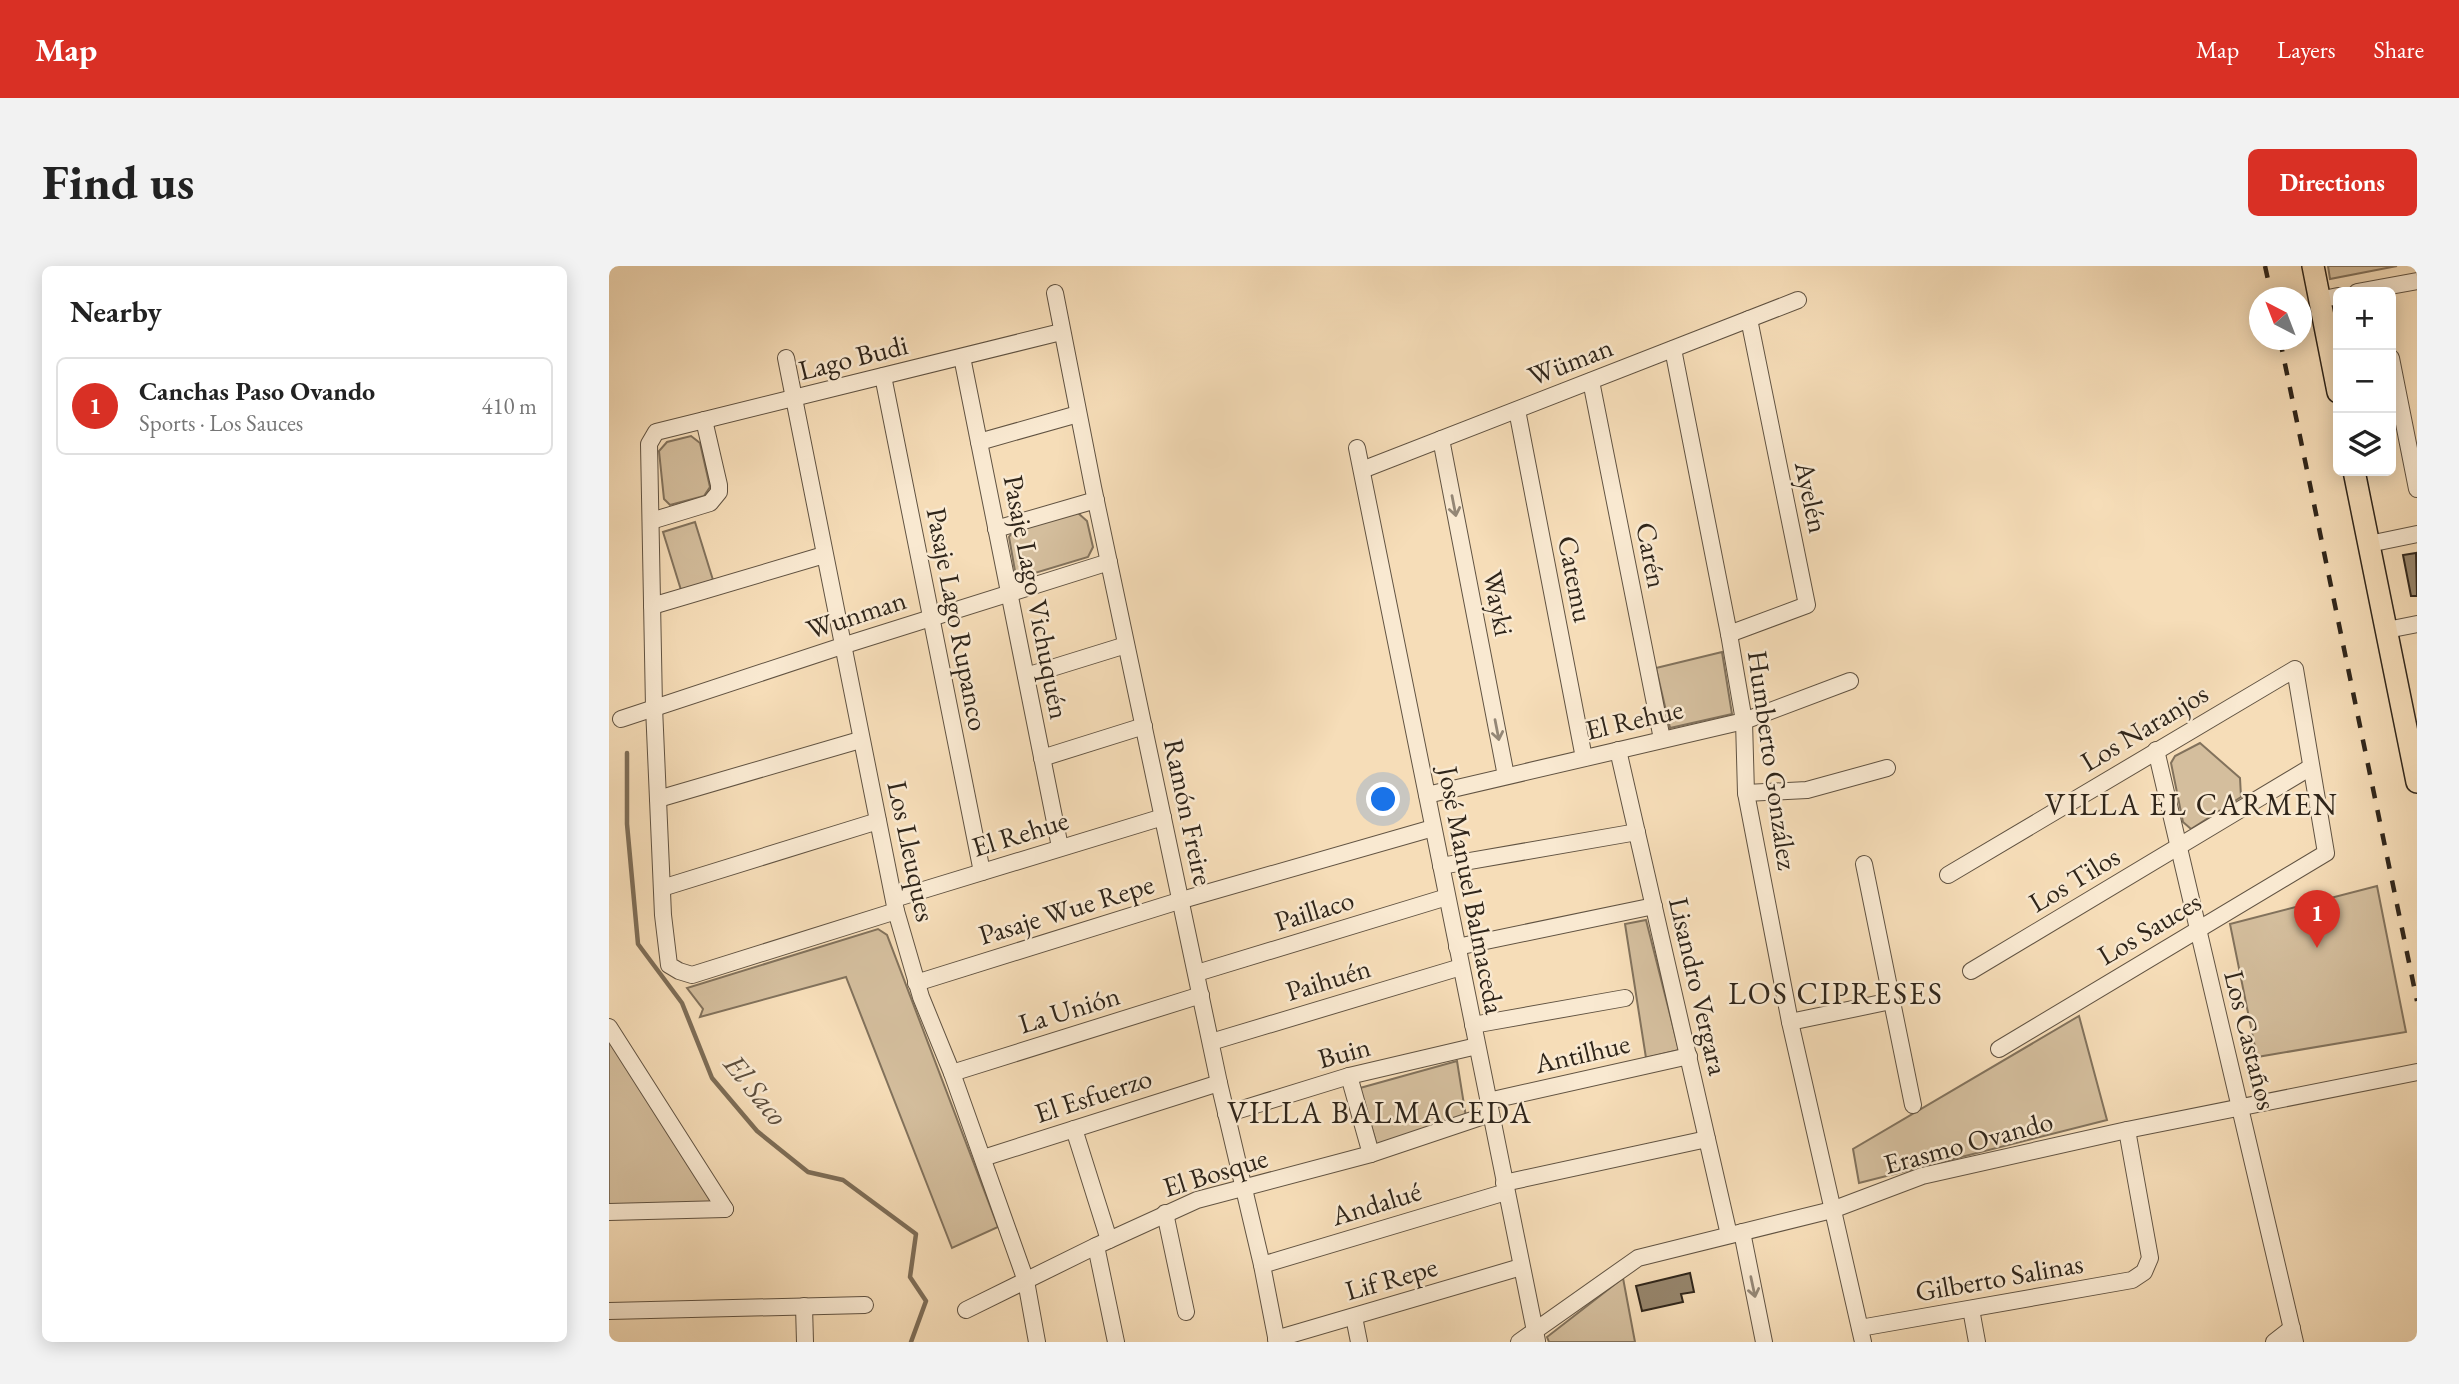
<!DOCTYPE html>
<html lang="en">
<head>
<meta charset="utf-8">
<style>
  :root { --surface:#fff; --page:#f2f2f2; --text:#222; --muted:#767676; --line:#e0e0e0; --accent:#d93025 }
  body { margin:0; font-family:"EB Garamond",serif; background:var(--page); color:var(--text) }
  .controls { position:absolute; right:21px; top:21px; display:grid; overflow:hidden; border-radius:10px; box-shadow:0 4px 18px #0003 }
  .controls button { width:63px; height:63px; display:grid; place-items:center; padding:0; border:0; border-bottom:2px solid var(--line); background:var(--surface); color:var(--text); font:35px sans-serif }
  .compass { position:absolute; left:1640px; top:21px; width:63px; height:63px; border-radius:50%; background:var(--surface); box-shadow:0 4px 18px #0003; rotate:318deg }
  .you { position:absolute; left:775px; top:534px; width:24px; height:24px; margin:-18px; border:5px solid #fff; border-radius:50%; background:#1a73e8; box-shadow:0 0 0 10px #1a73e833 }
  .badge { display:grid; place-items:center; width:46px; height:46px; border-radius:50%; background:var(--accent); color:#fff; font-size:23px; font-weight:700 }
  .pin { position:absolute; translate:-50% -58px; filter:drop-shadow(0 2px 4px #0008) }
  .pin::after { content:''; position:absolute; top:37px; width:24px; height:21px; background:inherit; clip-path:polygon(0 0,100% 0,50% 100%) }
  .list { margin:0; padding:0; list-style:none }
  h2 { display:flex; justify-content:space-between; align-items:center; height:91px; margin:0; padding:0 28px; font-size:30px }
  h2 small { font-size:23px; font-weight:400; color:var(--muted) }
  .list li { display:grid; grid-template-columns:46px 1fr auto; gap:21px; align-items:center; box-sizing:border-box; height:98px; margin:0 14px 14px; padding:0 14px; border:2px solid var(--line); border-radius:10px }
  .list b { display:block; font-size:26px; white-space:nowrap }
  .list p { margin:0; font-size:23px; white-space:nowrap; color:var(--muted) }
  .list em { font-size:23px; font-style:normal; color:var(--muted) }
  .icon { flex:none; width:38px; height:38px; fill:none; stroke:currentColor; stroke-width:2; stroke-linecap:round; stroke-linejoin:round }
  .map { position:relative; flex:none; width:1808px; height:1076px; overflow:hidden; border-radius:10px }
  header { display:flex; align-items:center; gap:42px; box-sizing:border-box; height:98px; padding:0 35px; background:var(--accent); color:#fff }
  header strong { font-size:33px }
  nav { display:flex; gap:38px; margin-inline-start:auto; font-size:24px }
  .intro { display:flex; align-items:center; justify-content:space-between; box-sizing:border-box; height:168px; padding:0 42px }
  h1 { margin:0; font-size:49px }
  .button { padding:18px 32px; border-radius:10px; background:var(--accent); color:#fff; font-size:24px; font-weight:700 }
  main { display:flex; gap:42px; padding:0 42px }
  aside { flex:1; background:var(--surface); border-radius:10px; box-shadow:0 4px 18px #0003 }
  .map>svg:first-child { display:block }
  .green { fill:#d4be9d; stroke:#82725c; stroke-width:2 }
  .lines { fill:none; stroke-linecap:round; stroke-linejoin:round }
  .stream { stroke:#7e6e58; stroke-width:4.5 }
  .building { fill:#96856c; stroke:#2f251a; stroke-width:2 }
  .minor-casing { stroke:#615342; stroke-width:18 }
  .major-casing { stroke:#2f251a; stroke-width:24 }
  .minor { stroke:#f9e9d1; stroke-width:16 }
  .major { stroke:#f6ddb8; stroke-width:21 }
  .rail { stroke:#2f251a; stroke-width:4.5; stroke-dasharray:12 12; stroke-linecap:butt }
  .oneway { stroke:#948776 }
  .labels { text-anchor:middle; stroke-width:5; stroke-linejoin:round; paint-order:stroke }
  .street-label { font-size:28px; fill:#2f251a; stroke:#f9e9d1 }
  .neighbourhood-label { font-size:30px; letter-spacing:2px; fill:#2f251a; stroke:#f9e9d1 }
  .water-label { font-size:30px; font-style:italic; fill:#5d4f3e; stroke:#f9e9d1 }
</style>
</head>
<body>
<header>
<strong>Map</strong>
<nav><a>Map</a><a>Layers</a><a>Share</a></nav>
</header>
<div class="intro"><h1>Find us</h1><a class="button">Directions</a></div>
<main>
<aside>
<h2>Nearby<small></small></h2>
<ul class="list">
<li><span class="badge">1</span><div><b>Canchas Paso Ovando</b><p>Sports · Los Sauces</p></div><em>410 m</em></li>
</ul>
</aside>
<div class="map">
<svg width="1808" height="1076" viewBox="0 0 1808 1076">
  <rect width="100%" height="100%" fill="#f6ddb8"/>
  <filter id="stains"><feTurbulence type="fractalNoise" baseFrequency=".00286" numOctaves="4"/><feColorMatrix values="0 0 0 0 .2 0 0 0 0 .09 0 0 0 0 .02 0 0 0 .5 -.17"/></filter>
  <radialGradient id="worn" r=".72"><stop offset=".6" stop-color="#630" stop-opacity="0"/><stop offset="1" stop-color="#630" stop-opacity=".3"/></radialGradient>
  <!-- green -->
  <g class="green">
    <polygon points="1719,0 1788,0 1721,13"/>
    <polygon points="82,170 91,177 101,221 95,230 61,239 55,233 50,185 58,176"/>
    <polygon points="469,247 478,255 484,281 479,291 416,310 406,305 400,271 406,263"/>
    <polygon points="86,256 104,314 72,324 54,266"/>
    <polygon points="1113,386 1123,448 1061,462 1047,402"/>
    <polygon points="1591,477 1631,512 1632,531 1582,563 1574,556 1562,497 1566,490"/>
    <polygon points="1768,620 1797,766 1648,791 1621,658"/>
    <polygon points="1037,654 1070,784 1037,792 1016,658"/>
    <polygon points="269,663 278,669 389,961 343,982 237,711 91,751 94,743 78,722"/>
    <polygon points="1470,750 1498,854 1250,917 1244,883"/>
    <polygon points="0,767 112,941 0,944"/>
    <polygon points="848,795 857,851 768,880 751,822"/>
    <polygon points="1014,1012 1026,1076 940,1076 938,1071"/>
  </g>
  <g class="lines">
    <!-- stream -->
    <polyline class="stream" points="18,487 18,558 29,678 73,737 103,812 148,865 199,906 234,914 307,968 301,1011 317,1035 302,1076"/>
  </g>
  <!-- building -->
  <g class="building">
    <polygon points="1807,287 1808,330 1802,330 1794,289"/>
    <polygon points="1081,1007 1085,1026 1072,1028 1074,1036 1033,1045 1027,1020"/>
  </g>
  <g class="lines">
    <!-- minor casing -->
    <g class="minor-casing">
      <g id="minor">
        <polyline points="1748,26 1808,15"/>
        <polyline points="446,27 484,221 610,817 653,999 668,1076"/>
        <polyline points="1710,34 1729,30"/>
        <polyline points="1064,83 1120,368 1135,455 1137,527 1181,756 1254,1076"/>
        <polyline points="353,91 451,581"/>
        <polyline points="177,92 287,645 312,731 343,807 417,1015 428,1076"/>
        <polyline points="1782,92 1808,223"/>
        <polyline points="274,110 373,606"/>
        <polyline points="982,115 1053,473"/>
        <polyline points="908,144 975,492"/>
        <polyline points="832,173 897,510"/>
        <polyline points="370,176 469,148"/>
        <polyline points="748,182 928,1075"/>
        <polyline points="753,204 1189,34"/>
        <polyline points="42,255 101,237 110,226 110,219 95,154"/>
        <polyline points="387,263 487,234"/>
        <polyline points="1760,278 1808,268"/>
        <polyline points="43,340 215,289"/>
        <polyline points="1778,364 1808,358"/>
        <polyline points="1120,368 1198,339 1140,53"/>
        <polyline points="417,410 517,379"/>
        <polyline points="12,453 233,380 500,296"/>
        <polyline points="1009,484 1120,969"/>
        <polyline points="1547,484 1686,1076"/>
        <polyline points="433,492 535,460"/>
        <polyline points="1137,527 1198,524 1278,502"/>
        <polyline points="818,529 1135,455 1241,415"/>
        <polyline points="49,533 251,474"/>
        <polyline points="1255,598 1304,839"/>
        <polyline points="832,600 1028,566"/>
        <polyline points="1339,609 1686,403 1717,587 1390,783"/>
        <polyline points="53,622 269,555"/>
        <polyline points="285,633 554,551"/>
        <polyline points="287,645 83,709 70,705 60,699 54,649 45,441 40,178 47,166 452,66"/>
        <polyline points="848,681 1045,640"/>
        <polyline points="1362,705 1702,501"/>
        <polyline points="588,707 838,631"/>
        <polyline points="307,717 573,634 824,562"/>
        <polyline points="1181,756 1282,735"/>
        <polyline points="864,759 1016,732"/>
        <polyline points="0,761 116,943"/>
        <polyline points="602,776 852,701"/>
        <polyline points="343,807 592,729"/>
        <polyline points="740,810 762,888"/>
        <polyline points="879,835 1080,790"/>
        <polyline points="617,848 740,810 868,780"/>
        <polyline points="465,863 500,974"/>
        <polyline points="374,892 610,817"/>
        <polyline points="895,917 1098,873"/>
        <polyline points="0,946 116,943"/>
        <polyline points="556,947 577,1046"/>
        <polyline points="1133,966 1155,1076"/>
        <polyline points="487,980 507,1076"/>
        <polyline points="653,999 897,926"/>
        <polyline points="195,1040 196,1076"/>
        <polyline points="1362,1043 1368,1076"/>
        <polyline points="357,1044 487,980 588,934 762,888 881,848"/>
        <polyline points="0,1045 256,1039"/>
        <polyline points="745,1051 750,1076"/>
        <polyline points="1251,1062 1523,1014 1535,1006 1541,992 1518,864"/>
        <polyline points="667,1073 912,1001"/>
        <polyline points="910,1076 1029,992 1223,944 1313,910 1518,864 1808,806"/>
        <polyline points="1665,1076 1683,1062"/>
      </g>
    </g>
    <!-- major casing -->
    <g class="major-casing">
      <g id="major">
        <polyline points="1704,0 1729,126"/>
        <polyline points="1745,205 1808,516"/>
      </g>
    </g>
    <!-- minor -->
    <use href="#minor" class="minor"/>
    <!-- major -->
    <use href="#major" class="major"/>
    <!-- rail -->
    <g class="rail">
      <polyline points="1656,0 1663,32"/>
      <polyline points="1671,74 1808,735"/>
    </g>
  </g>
  <!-- one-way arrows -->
  <defs><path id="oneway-shaft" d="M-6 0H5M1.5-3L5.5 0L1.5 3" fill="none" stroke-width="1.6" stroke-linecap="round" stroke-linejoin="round" transform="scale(1.75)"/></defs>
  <g class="oneway">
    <use href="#oneway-shaft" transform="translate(845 240) rotate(79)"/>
    <use href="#oneway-shaft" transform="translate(888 464) rotate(79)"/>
    <use href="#oneway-shaft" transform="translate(1144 1021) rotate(78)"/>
  </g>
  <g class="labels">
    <!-- street labels -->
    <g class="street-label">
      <text transform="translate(244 91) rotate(-14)" y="10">Lago Budi</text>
      <text transform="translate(961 95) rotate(-21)" y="10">Wüman</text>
      <text transform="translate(1203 231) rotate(78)" y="10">Ayelén</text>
      <text transform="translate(1043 289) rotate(79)" y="10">Carén</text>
      <text transform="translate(967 313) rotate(79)" y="10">Catemu</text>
      <text transform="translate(428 331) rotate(79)" y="10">Pasaje Lago Vichuquén</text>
      <text transform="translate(890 337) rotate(79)" y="10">Wayki</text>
      <text transform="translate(247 348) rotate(-18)" y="10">Wunman</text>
      <text transform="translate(349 353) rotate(79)" y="10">Pasaje Lago Rupanco</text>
      <text transform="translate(1025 453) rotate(-13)" y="10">El Rehue</text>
      <text transform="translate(1535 461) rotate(-31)" y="10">Los Naranjos</text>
      <text transform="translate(1164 494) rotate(82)" y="10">Humberto González</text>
      <text transform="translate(580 546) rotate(78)" y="10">Ramón Freire</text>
      <text transform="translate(411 567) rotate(-17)" y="10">El Rehue</text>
      <text transform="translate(303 585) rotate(78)" y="10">Los Lleuques</text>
      <text transform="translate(1465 613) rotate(-31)" y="10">Los Tilos</text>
      <text transform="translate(863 624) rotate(79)" y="10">José Manuel Balmaceda</text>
      <text transform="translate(457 643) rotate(-17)" y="10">Pasaje Wue Repe</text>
      <text transform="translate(705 644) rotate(-17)" y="10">Paillaco</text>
      <text transform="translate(1540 662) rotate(-31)" y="10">Los Sauces</text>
      <text transform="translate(719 713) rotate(-17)" y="10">Paihuén</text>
      <text transform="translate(1090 720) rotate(77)" y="10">Lisandro Vergara</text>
      <text transform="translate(460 743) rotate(-17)" y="10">La Unión</text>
      <text transform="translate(1642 774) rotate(76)" y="10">Los Castaños</text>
      <text transform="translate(735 786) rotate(-15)" y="10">Buin</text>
      <text transform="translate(973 787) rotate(-13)" y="10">Antilhue</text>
      <text transform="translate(484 829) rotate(-18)" y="10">El Esfuerzo</text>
      <text transform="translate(1359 876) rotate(-15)" y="10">Erasmo Ovando</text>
      <text transform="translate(606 906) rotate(-17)" y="10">El Bosque</text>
      <text transform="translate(767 937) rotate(-17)" y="10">Andalué</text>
      <text transform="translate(1390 1011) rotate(-10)" y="10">Gilberto Salinas</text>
      <text transform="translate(782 1012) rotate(-16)" y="10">Lif Repe</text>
    </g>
    <!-- neighbourhood labels -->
    <g class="neighbourhood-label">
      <text x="1583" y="549">VILLA EL CARMEN</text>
      <text x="1227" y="738">LOS CIPRESES</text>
      <text x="771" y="857">VILLA BALMACEDA</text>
    </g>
    <!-- water labels -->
    <g class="water-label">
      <text transform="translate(147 824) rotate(51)" y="10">El Saco</text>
    </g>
  </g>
  <rect width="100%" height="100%" filter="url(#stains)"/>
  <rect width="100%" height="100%" fill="url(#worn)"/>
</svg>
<div class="controls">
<button>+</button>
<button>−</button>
<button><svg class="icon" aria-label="layers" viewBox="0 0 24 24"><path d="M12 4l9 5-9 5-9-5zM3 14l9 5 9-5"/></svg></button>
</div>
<svg class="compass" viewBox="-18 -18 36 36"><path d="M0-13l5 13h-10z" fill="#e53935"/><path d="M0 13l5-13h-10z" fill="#767676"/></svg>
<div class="you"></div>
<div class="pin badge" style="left:1708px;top:682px">1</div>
</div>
</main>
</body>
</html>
